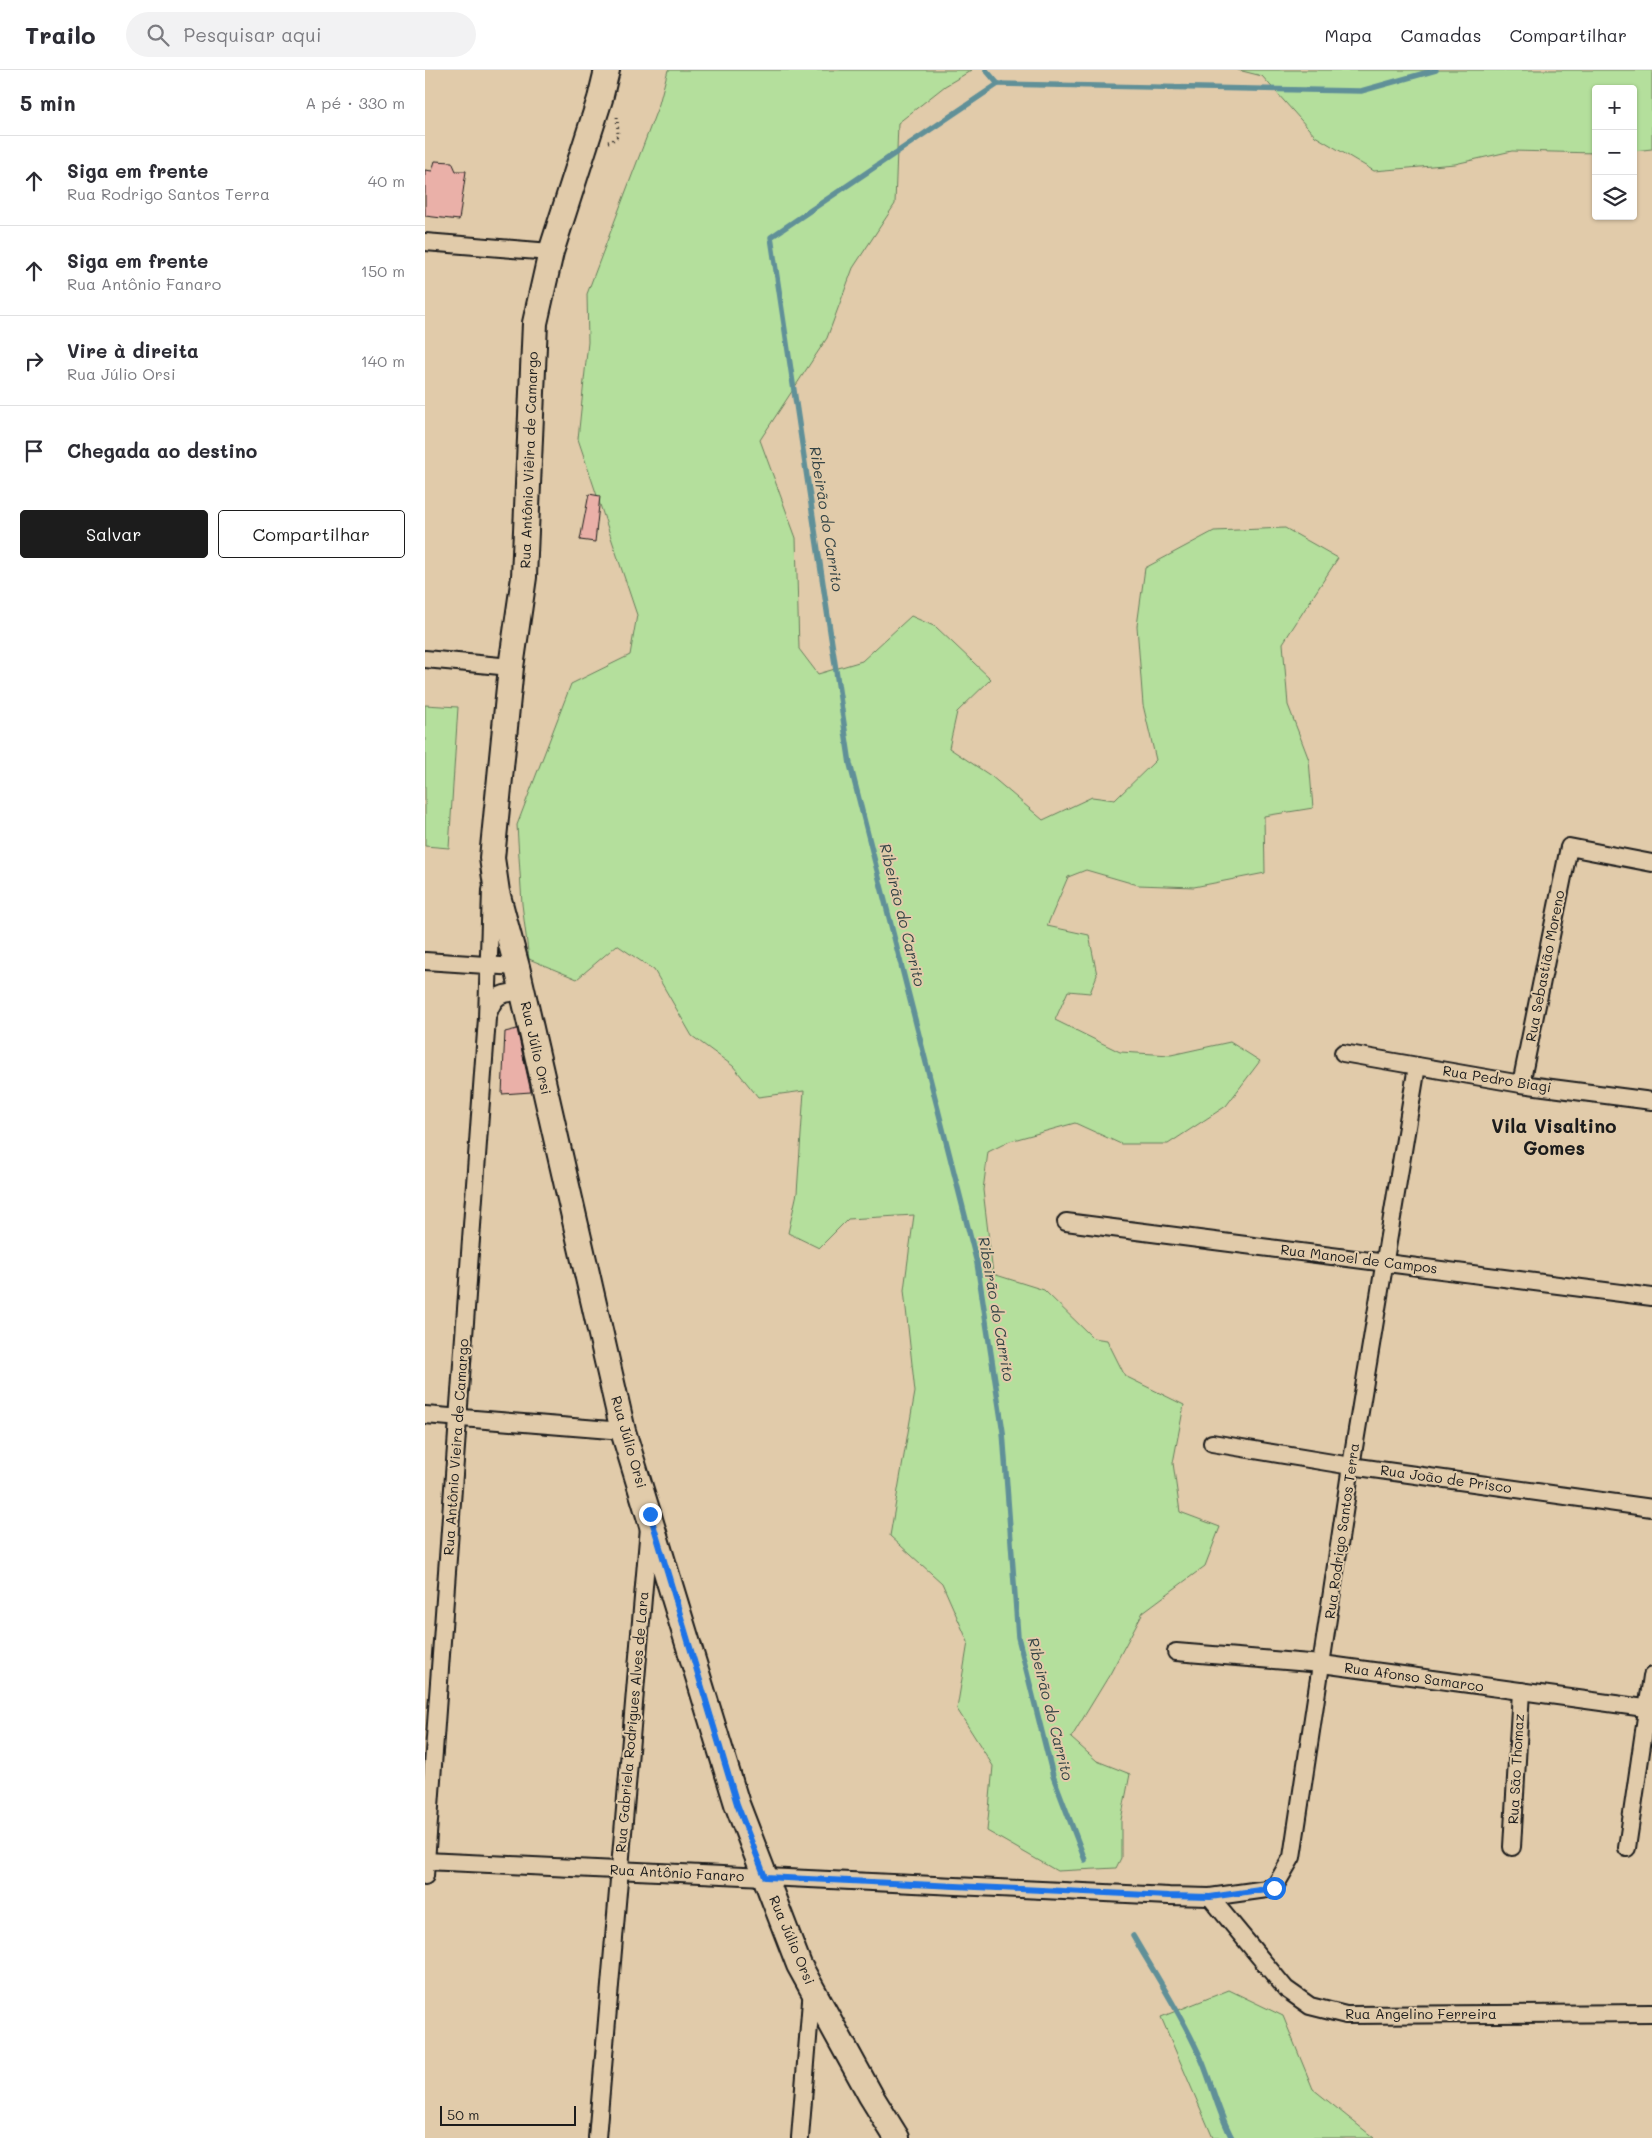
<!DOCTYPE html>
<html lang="pt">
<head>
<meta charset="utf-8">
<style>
  :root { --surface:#fff; --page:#f2f2f3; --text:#2b2b33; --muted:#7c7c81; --line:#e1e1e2; --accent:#1c1c1c }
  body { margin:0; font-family:Mali,sans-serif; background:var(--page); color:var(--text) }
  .controls { position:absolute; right:15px; top:15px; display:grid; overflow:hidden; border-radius:5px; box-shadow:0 1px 4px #0004 }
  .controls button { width:45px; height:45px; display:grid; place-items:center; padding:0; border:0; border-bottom:1px solid var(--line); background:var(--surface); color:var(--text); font:25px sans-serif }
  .scale { position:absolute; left:15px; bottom:12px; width:136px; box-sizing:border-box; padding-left:5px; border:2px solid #1c1c1c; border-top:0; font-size:14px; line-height:18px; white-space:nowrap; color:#1c1c1c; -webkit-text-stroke:4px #e1cbaa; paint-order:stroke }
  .stop { position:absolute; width:15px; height:15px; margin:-11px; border:4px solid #1a73e8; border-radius:50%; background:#fff }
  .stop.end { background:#1a73e8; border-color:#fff; box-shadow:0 1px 5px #0008 }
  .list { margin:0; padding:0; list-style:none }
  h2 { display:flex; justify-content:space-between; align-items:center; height:65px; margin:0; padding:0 20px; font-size:21px }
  h2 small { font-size:16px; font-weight:400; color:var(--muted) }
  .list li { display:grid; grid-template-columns:32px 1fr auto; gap:15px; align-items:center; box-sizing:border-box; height:90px; padding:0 20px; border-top:1px solid var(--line) }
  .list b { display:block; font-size:19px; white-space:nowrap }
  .list p { margin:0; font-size:16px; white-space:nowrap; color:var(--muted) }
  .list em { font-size:16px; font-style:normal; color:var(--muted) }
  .actions { display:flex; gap:10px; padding:15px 20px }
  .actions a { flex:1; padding:11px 0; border:1px solid var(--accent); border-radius:5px; text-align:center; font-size:18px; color:var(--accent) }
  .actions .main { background:var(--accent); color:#fff }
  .icon { flex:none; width:28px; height:28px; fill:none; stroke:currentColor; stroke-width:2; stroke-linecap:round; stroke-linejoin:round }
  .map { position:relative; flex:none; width:1227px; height:2068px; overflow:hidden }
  header { display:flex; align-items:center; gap:30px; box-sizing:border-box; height:70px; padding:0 25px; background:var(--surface); border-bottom:1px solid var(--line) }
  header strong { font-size:24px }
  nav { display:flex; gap:28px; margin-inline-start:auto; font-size:18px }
  .search { width:350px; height:45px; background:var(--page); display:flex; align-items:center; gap:12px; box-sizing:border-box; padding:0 18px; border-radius:28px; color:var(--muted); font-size:19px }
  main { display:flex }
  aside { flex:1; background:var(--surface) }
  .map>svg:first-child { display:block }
  .green { fill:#b4df9c; stroke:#687e5c }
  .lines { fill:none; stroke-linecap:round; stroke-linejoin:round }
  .stream { stroke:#609098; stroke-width:5.5 }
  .building { fill:#eab0a8; stroke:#1c1c1c }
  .street-casing { stroke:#1c1c1c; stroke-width:20 }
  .secondary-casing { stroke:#1c1c1c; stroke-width:28 }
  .path { stroke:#1c1c1c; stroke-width:3; stroke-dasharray:1 4; stroke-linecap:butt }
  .street { stroke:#e1cbaa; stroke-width:16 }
  .secondary { stroke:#e1cbaa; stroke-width:24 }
  .route { stroke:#1a73e8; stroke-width:6 }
  .labels { text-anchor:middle; stroke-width:4; stroke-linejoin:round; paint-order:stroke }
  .street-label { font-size:14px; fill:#1c1c1c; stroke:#e1cbaa }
  .water-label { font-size:15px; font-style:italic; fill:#334345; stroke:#e1cbaa }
  .district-label { font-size:19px; font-weight:bold; fill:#1c1c1c; stroke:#e1cbaa }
</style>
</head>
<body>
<header>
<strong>Trailo</strong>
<div class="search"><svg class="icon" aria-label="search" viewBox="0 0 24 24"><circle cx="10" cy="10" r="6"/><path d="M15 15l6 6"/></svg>Pesquisar aqui</div>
<nav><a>Mapa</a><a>Camadas</a><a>Compartilhar</a></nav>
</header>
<main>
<aside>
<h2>5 min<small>A pé · 330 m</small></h2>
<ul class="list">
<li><svg class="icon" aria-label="ahead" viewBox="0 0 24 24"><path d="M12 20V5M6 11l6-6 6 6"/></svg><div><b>Siga em frente</b><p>Rua Rodrigo Santos Terra</p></div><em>40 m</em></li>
<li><svg class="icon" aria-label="ahead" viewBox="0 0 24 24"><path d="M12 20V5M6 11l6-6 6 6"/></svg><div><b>Siga em frente</b><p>Rua Antônio Fanaro</p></div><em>150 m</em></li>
<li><svg class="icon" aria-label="right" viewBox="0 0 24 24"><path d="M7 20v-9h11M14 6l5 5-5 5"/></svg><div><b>Vire à direita</b><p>Rua Júlio Orsi</p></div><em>140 m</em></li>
<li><svg class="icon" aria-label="arrive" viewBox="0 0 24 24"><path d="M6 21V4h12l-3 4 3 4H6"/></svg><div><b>Chegada ao destino</b></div></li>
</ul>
<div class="actions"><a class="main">Salvar</a><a>Compartilhar</a></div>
</aside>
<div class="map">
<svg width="1227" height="2068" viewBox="0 0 1227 2068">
  <rect width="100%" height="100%" fill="#e1cbaa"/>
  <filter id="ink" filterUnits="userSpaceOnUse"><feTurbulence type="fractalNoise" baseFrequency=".02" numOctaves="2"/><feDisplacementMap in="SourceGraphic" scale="10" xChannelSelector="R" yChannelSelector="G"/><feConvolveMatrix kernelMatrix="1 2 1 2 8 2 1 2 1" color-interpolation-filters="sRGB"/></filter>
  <g filter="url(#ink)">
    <!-- green -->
    <g class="green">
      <polygon points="243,0 547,0 520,16 473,53 470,134 428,198 402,268 335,370 371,468 374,579 393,604 437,591 486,546 511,557 566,609 532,642 524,678 566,706 618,750 667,727 690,730 731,690 718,635 712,556 720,498 789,461 860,458 913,488 858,573 863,635 884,690 888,738 839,746 840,803 769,817 713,815 661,800 643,807 622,856 664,865 672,905 665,923 643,921 630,950 695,982 746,985 805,972 835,991 801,1036 743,1074 696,1074 650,1053 585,1071 563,1082 558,1120 568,1204 619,1220 668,1268 682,1270 700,1306 759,1335 748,1393 755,1442 795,1457 780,1496 718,1542 685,1604 646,1668 672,1691 705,1704 696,1750 696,1788 691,1798 632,1801 562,1761 568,1696 532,1639 543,1572 517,1513 465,1466 490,1322 479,1220 489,1145 423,1149 394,1178 363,1163 372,1123 379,1021 333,1027 308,996 267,966 229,900 192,875 152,909 104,889 97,834 92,755 146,614 205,585 212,545 153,369 163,272 162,224 234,34"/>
      <polygon points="813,0 1227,0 1227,79 1208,81 1208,19 1171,19 1171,83 1087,81 1030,94 949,101 890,66 837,6"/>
      <polygon points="0,635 33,637 24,778 0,776"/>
      <polygon points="804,1920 858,1946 888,2019 949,2068 788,2068 736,1947"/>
    </g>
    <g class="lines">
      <!-- stream -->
      <g class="stream">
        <polyline points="561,0 573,14"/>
        <polyline points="573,14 346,167 425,694 552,1193 578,1362 593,1567 628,1706 660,1790"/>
        <polyline points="573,14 936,21 1011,0"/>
        <path d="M708,1866C732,1907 759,1949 778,1993C788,2018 794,2044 807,2068"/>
      </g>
    </g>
    <!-- building -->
    <g class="building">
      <polygon points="10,91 27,92 31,101 41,101 34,150 0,146 0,100 7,101"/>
      <polygon points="164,424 175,426 170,472 155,470"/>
      <polygon points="92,959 106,1022 77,1024 80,962"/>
    </g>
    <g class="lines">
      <!-- street casing -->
      <g class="street-casing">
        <g id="street">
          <polyline points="0,172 126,182"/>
          <polyline points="0,589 86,597"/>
          <polyline points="0,891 92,897"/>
          <path d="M63,944C70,923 78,923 98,922"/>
          <polyline points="918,983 1096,1014 1227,1031"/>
          <polyline points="1096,1014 1144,777 1227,793"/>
          <polyline points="641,1152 1227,1227"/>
          <polyline points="0,1345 198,1361"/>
          <polyline points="787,1373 926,1396 1227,1438"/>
          <polyline points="751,1582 897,1594 1227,1639"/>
          <polyline points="1087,1777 1096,1621"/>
          <polyline points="1202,1778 1227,1606"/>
          <polyline points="0,1791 744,1826 785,1827 849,1818 867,1787 926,1396 992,996"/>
          <polyline points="0,1806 62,948 66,820"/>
          <polyline points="785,1827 861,1919 885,1936 921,1945 1227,1943"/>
          <polyline points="172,2068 224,1457"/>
          <polyline points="375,2068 387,1918"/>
        </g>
      </g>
      <!-- secondary casing -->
      <g class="secondary-casing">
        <polyline id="secondary" points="182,0 175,29 126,182 110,253 99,507 86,597 67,788 72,822 92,897 198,1361 312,1734 374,1895 446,2026 472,2068"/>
      </g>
      <!-- path -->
      <polyline class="path" points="183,72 187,71 193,66 192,44"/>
      <!-- street -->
      <use href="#street" class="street"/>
      <!-- secondary -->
      <use href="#secondary" class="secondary"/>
    </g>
  </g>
  <g class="lines" filter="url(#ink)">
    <!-- route -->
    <polyline class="route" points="225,1444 312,1734 340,1807 744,1826 785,1827 849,1818"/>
  </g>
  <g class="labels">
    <!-- street labels -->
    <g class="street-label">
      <text transform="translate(104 390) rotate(-88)" y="5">Rua Antônio Viêira de Camargo</text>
      <text transform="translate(1120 896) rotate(-79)" y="5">Rua Sebastião Moreno</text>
      <text transform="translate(111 978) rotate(77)" y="5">Rua Júlio Orsi</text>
      <text transform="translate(1072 1009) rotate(9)" y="5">Rua Pedro Biagi</text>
      <text transform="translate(934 1189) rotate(7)" y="5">Rua Manoel de Campos</text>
      <text transform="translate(204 1372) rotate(74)" y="5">Rua Júlio Orsi</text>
      <text transform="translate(31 1377) rotate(-86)" y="5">Rua Antônio Vieira de Camargo</text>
      <text transform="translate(1021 1409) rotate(8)" y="5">Rua João de Prisco</text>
      <text transform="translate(917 1461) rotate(-82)" y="5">Rua Rodrigo Santos Terra</text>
      <text transform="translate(989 1607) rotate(8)" y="5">Rua Afonso Samarco</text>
      <text transform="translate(207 1652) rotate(-85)" y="5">Rua Gabriela Rodrigues Alves de Lara</text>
      <text transform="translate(1091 1699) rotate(-87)" y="5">Rua São Thomaz</text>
      <text transform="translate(252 1803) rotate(3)" y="5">Rua Antônio Fanaro</text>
      <text transform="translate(367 1870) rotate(67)" y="5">Rua Júlio Orsi</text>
      <text x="996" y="1949">Rua Angelino Ferreira</text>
    </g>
    <!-- water labels -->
    <g class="water-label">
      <text transform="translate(401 449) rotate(81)" y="5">Ribeirão do Carrito</text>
      <text transform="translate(477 845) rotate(76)" y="5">Ribeirão do Carrito</text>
      <text transform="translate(571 1239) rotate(80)" y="5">Ribeirão do Carrito</text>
      <text transform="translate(625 1639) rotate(76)" y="5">Ribeirão do Carrito</text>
    </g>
    <!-- district labels -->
    <g class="district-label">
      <text x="1129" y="1063">Vila Visaltino<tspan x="1129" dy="22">Gomes</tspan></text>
    </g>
  </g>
</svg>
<div class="controls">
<button>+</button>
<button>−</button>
<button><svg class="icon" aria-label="layers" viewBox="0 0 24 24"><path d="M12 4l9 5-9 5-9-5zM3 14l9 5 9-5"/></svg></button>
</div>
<div class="scale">50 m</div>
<div class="stop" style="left:849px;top:1818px"></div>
<div class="stop end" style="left:225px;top:1444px"></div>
</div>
</main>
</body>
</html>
